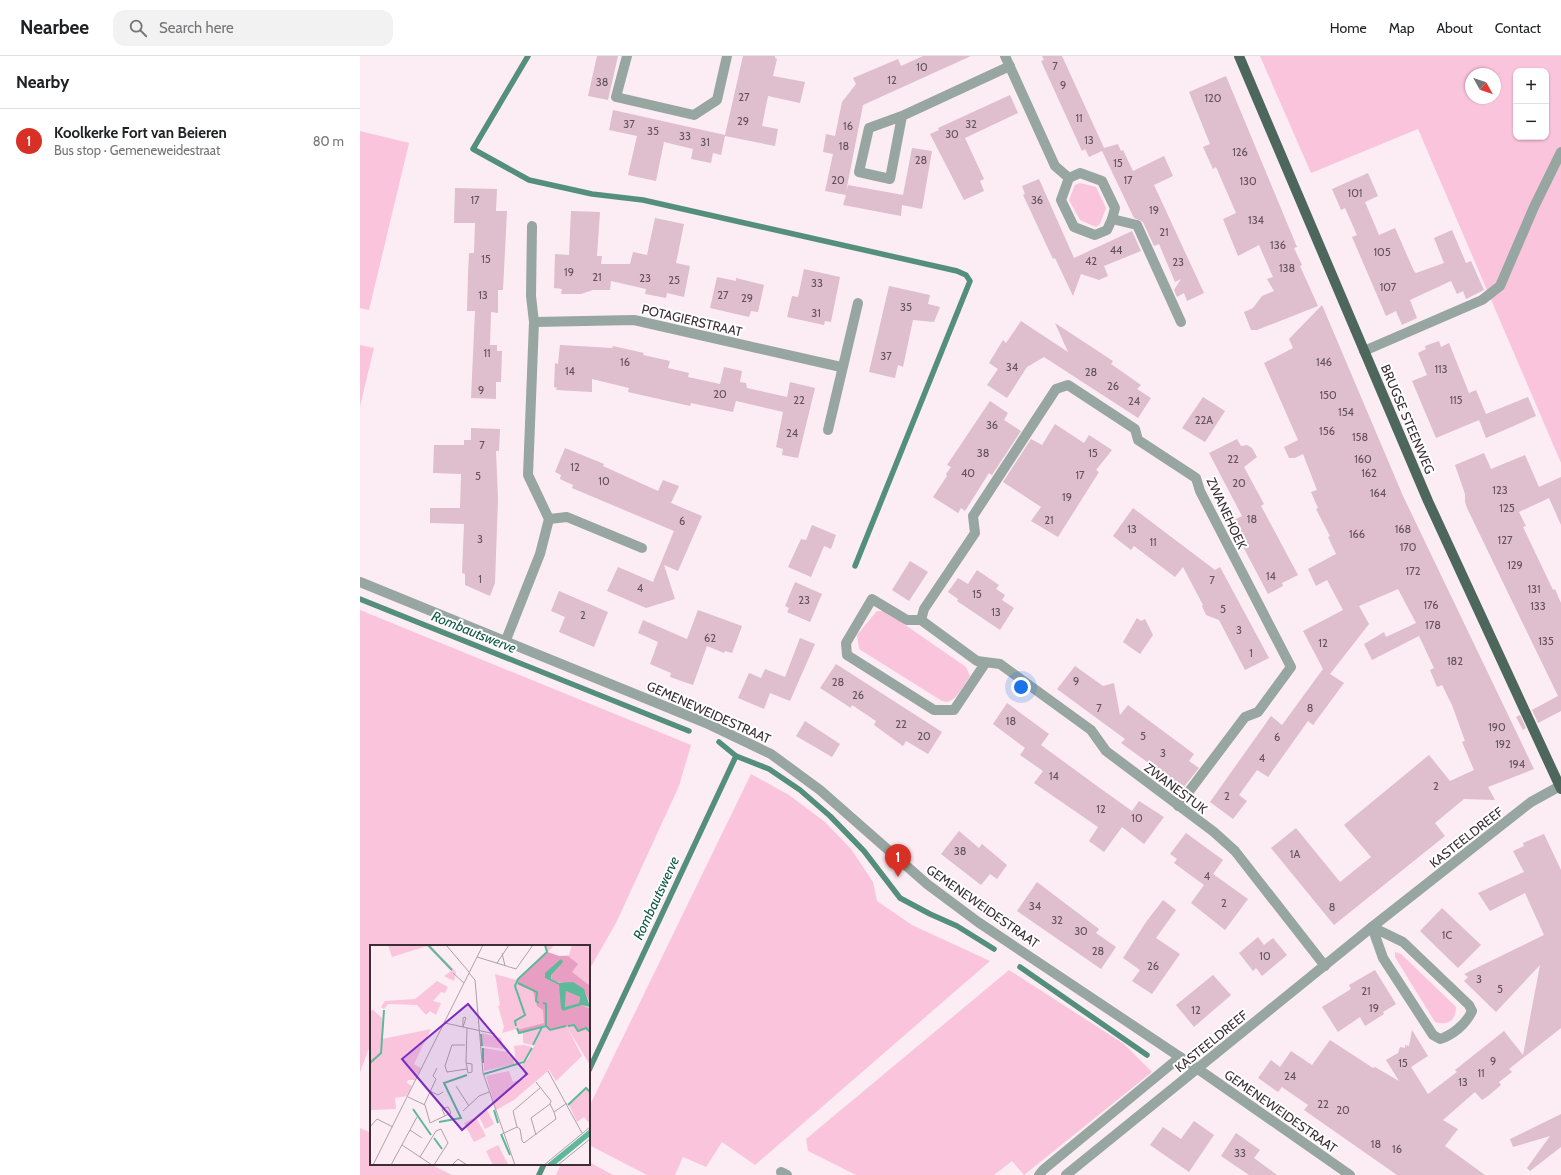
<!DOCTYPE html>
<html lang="en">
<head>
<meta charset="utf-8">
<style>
  :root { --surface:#fff; --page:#f2f2f2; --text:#202124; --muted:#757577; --line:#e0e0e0; --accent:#d93025 }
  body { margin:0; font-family:Cabin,sans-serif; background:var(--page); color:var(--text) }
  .controls { position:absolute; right:12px; top:12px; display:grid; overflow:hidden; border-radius:8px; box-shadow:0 1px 3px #0004 }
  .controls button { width:36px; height:36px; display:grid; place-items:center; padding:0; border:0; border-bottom:1px solid var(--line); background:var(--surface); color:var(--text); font:20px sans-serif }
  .compass { position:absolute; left:1105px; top:12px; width:36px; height:36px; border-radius:50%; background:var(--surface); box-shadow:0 1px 3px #0004; rotate:130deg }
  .you { position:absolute; left:661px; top:631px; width:14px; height:14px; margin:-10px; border:3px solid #fff; border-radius:50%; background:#1a73e8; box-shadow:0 0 0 6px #1a73e833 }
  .badge { display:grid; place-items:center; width:26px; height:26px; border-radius:50%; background:var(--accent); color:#fff; font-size:13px; font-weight:700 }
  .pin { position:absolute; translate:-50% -33px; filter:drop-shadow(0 1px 2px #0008) }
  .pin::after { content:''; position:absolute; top:21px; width:14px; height:12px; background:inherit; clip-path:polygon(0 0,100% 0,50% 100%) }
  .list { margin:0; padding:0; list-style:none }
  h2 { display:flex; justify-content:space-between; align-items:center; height:52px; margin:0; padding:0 16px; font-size:17px }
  h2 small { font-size:13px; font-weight:400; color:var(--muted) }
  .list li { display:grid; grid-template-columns:26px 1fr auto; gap:12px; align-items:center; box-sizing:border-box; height:64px; padding:0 16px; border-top:1px solid var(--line) }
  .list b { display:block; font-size:15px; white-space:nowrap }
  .list p { margin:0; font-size:13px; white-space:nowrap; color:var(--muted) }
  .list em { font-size:13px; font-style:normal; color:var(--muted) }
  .icon { flex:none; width:22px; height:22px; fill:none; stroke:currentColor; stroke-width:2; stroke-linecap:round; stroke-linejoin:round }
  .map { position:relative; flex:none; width:1201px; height:1119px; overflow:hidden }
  header { display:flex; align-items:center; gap:24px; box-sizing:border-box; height:56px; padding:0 20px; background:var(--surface); border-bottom:1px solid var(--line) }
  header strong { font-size:19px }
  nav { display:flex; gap:22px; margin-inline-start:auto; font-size:14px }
  .search { width:280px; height:36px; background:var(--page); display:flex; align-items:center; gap:10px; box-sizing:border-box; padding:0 14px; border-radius:12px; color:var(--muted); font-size:15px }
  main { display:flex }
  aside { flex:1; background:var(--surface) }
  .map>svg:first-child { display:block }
  .green { fill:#fac4dd; fill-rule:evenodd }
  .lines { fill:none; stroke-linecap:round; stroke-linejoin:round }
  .stream { stroke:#548f7b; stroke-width:5.5 }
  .building { fill:#dfbecd }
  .minor { stroke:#97a6a0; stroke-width:10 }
  .major { stroke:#4d675d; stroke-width:10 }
  .labels { text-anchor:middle; stroke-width:4; stroke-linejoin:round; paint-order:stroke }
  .number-label { font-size:11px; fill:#64525a }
  .street-label { font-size:13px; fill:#3b2e34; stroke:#fff }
  .water-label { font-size:14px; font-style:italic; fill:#115a46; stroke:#fff }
  .inset-river { fill:none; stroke:#5eb89a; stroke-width:2 }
  .inset-road { fill:none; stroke:#aea1a7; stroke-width:1 }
  .view { fill:#7b2cbf; fill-opacity:0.15; stroke:#7b2cbf; stroke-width:2 }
  .inset-edge { fill:none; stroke:#3b2e34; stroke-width:2 }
</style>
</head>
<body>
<header>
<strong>Nearbee</strong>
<div class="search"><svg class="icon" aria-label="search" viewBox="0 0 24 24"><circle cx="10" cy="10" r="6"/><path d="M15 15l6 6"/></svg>Search here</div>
<nav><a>Home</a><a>Map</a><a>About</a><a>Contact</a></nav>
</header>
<main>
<aside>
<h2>Nearby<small></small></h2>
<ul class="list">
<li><span class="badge">1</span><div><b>Koolkerke Fort van Beieren</b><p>Bus stop · Gemeneweidestraat</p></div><em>80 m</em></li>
</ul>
</aside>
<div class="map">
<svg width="1201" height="1119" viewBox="0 0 1201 1119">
  <rect width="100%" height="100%" fill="#fbedf3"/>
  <!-- green -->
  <g class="green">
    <path d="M900,0H1201V407L1058,73L951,117ZM1156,15H1186V81H1156ZM1111,18H1135V42H1111Z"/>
    <polygon points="0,75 49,87 9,254 0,252"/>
    <polygon points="720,127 736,131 746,152 740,168 736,171 720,164 709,144 715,129"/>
    <polygon points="0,289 14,292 0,350"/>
    <polygon points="0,554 331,689 319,730 256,867 229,914 229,890 11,890 11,987 0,1016"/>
    <path d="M517,555H525L606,611L610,620C604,628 595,650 582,645L499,593L497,579Z"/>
    <polygon points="391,718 429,739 465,766 491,793 513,826 517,845 552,869 630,905 395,1109 362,1086 346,1111 323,1101 315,1119 287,1119 229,1089 229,1051"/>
    <path d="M1035,896L1041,898L1096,951C1096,965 1087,970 1075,966L1035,901Z"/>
    <polygon points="649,914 764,988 792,1016 664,1119 652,1105 634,1119 496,1119 448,1095 446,1083"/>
    <polygon points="0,1072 11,1077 11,1108 70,1108 92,1119 0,1119"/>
    <polygon points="229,1106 253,1119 196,1119 201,1108 229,1108"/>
  </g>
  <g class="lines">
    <!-- stream -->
    <g class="stream">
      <polyline points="168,0 113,93 169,124 232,138 283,144 597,215 606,219 610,225 495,510"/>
      <polyline points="0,543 329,675"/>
      <polyline points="376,700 409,713 440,734 470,760 504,795 540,842 570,858 597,870 634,893"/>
      <polyline points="660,911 787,999"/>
      <polyline points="229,1014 376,700 359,686"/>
      <polyline points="179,1119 184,1108"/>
    </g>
  </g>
  <!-- building -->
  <g class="building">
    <polygon points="237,0 258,0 248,44 228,40"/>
    <polygon points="383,0 415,0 415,2 417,3 413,20 445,26 440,47 408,40 402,70 418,73 415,90 365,80 361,99 353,97 351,107 331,103 333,93 304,86 296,125 268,119 277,80 249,74 253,54 365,79"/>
    <polygon points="563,0 611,0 503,49 486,136 488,129 543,139 552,92 572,95 562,153 542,149 541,160 483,149 486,139 465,135 473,98 463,96 466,78 475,80 482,46 496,28 493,22 538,3 541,10"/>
    <polygon points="682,0 702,0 744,92 758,88 761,95 763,94 773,115 804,100 813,120 794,129 844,237 827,245 824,237 817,241 814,234 821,223 815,226 799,188 794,190 783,166 774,162 742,95 729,101 725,93 722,95 681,5 684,4"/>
    <polygon points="866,20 937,191 934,192 942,209 940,210 958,250 897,274 891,274 884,256 893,252 902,240 914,235 907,223 913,221 899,189 878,200 863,163 876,157 856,111 853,113 843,91 850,88 829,36"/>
    <polygon points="650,39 658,57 605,82 624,123 620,125 624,135 604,144 570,78 579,74 578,72"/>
    <polygon points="1008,117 1018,140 1005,146 1019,179 1035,172 1054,215 1056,217 1084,207 1074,182 1092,174 1106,207 1111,205 1124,234 1106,243 1103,235 1097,238 1091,225 1050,244 1057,262 1042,269 1036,255 1026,260 992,181 997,179 985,152 981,154 972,133"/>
    <polygon points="679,123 714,202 772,175 781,195 744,210 748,220 739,224 721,218 713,240 695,202 693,203 663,139 665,138 662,130"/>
    <polygon points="95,132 137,133 136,155 147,155 143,234 138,234 138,257 131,256 130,289 137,289 137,295 142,295 141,326 136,326 136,343 111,342 115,255 107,255 108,219 109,197 114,197 115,167 94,167"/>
    <polygon points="211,155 240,156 237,200 242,200 241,208 270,208 273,196 287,199 295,162 324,168 316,207 330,210 324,241 307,237 306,242 296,240 285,238 286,233 251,225 250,234 233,234 221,238 201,238 202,233 194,232 195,198 209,199"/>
    <polygon points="444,213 480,221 471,266 465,265 464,269 427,261 432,240 438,241"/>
    <polygon points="357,221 376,225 376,222 404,229 398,256 391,255 389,261 350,252"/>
    <polygon points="529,230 570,239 568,248 580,251 574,266 553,264 543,311 538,309 535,322 509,316"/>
    <polygon points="962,249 1043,440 1174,713 1128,731 1135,744 1104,743 1075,767 1085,780 974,869 911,792 936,772 980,826 1011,801 984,769 1069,699 1090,725 1114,714 1102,686 1105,685 1092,649 1082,629 1077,631 1070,614 1074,612 1059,580 1012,604 1004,588 1024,576 1026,581 1056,567 1038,533 999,550 1009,568 970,618 984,627 953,669 948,665 908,721 897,714 879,739 887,745 873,763 850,746 911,660 922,669 963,613 943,575 983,554 967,524 956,530 948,513 976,498 968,481 970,480 956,453 958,452 951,436 957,434 943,398 935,402 929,402 924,391 938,384 904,307 933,292 929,283"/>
    <polygon points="661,265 708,296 695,267 753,305 751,308 781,329 777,333 791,342 778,362 684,301 667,311 647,342 627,329 638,313 629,307 643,284 646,287"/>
    <polygon points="1079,285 1081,291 1089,287 1109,337 1116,334 1126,358 1168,341 1176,360 1126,382 1119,364 1076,382 1052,325 1067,319 1058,297 1066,293 1065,290"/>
    <polygon points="200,289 252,292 253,290 284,297 283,299 310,305 308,312 329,317 328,321 360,328 364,311 382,315 380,326 386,327 387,332 427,341 430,326 455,332 438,402 422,399 423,393 416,391 423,356 376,345 373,356 331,347 330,350 268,336 269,332 232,323 232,336 196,334 197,332 194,331 195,307 198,308"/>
    <polygon points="843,341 865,355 845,386 822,372"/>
    <polygon points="630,345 648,357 644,364 661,375 632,419 629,417 605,455 601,452 598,457 573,441 587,420 586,418 591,411 587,409"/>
    <polygon points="695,368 724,387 729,379 752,394 736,414 739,416 698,481 671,465 681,451 643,426 671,383 682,389"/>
    <polygon points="111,372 140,373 139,395 136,395 138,443 135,527 130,540 105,529 105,518 102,517 104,468 70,467 70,452 100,452 101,418 73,417 74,389 104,389 104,384 111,384"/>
    <polygon points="877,383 881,390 887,389 892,392 897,401 884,411 904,448 901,450 938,519 922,527 923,530 908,538 870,466 882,460 849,397"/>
    <polygon points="205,392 244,408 243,410 298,435 303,424 319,430 311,447 342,460 318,515 304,509 315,543 286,552 247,535 258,511 293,526 314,475 212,432 213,429 200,423 201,419 195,416"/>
    <polygon points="1124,397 1131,413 1165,399 1179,431 1201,421 1201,469 1189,442 1159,456 1166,470 1163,471 1193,534 1195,533 1201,547 1201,655 1178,667 1172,654 1198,640 1107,452 1105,446 1105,438 1095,409"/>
    <polygon points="773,452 855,514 860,511 909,602 885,614 859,564 846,559 842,550 843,549 823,511 815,521 774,490 771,494 753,480"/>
    <polygon points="452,469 476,479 471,493 464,490 451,521 428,511 441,483 446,484"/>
    <polygon points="550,505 568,516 549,545 532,534"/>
    <polygon points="617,514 639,529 636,533 645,539 642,544 654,552 640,574 597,545 598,543 588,536 598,522 608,528"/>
    <polygon points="435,526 462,538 450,566 427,556 429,552 425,550"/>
    <polygon points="199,535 248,556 234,591 199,576 205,561 191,555"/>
    <polygon points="338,554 382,570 372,597 365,595 364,597 347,590 333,629 310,621 311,617 290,608 298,586 278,577 283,564 327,583"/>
    <polygon points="777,562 781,565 785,563 793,579 780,598 763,586"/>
    <polygon points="440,582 455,588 430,645 410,637 404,653 378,642 389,617 401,622 405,613 425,621"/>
    <polygon points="476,608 582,676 568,698 546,685 543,690 514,669 516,665 492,649 491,652 460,632"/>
    <polygon points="715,610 743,630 754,627 760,659 768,649 834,698 829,705 839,712 823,732 761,687 765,683 697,633"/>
    <polygon points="647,647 689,678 681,689 737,730 772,755 779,745 804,761 784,788 762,771 744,796 729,785 738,771 674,727 683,715 660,699 665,692 633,668"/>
    <polygon points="1160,659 1166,672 1163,674 1156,661"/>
    <polygon points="445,665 480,688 472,701 436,680"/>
    <polygon points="599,775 619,792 622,788 647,809 637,823 630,818 621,829 581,798"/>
    <polygon points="826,777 863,804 853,818 888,843 865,874 831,847 844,829 814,807 817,803 810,798"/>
    <polygon points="1184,778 1201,814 1201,972 1149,1013 1152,1016 1139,1026 1141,1029 1128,1040 1122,1044 1115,1036 1083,1064 1098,1073 1085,1090 1125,1119 1037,1119 944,1054 948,1049 922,1031 918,1036 898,1022 911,1004 920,1011 931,995 952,1009 970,984 1013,1012 1015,1011 1039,1025 1026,1004 1038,997 1040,991 1045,992 1045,989 1049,990 1052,974 1068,1000 1051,1011 1068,1038 1097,1016 1095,1014 1144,975 1163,999 1180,909 1136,956 1104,925 1108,921 1104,918 1184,879 1165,837 1130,855 1118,837 1164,816 1153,795 1164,790 1163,787"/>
    <polygon points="677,826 739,873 736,877 756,891 741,913 657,855"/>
    <polygon points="803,844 816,854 796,882 820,898 792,938 772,925 780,914 763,902 786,866"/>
    <polygon points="1082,852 1121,889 1098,912 1060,875"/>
    <polygon points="898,881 904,889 913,882 927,899 902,920 896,912 893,915 879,897"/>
    <polygon points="1015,914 1036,948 1023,956 1024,958 1005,970 1000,961 978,976 962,951 991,933 989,929"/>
    <polygon points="853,919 871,939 834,971 816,949"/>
    <polygon points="1201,1058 1201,1091 1170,1115 1167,1112 1190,1080 1153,1091 1150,1083"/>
    <polygon points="834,1065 854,1079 829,1116 790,1089 803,1071 821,1083"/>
    <polygon points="876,1077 900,1094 894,1102 917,1119 889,1119 861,1100"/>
  </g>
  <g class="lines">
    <!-- minor -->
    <g class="minor">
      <polyline points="267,0 256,41 334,59 357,44 367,0"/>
      <polyline points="645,0 695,110 709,122 701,144 714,171 735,179 747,174 752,163 777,169 821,266"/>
      <polyline points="542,60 509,72 499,116 530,123 542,60 650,10"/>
      <polyline points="709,122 720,117 742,125 755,152 752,163"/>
      <polyline points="174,266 274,264 481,311"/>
      <polyline points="1004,295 1122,244 1140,230 1174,151 1201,96"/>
      <polyline points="468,374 498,247"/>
      <polyline points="189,463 207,461 282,492"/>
      <polyline points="0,526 346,667 411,698 460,734 567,828 618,866 838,1013 990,1119"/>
      <polyline points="561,564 564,553 615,477 613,460 696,333 708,329 775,373 778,384 836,422 840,435 931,611 898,656 885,661 818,750"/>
      <polyline points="146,584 180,498 189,463 168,419 174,266 171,240 172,170"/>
      <polyline points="626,606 594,654 574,654 487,599 486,587 512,543 547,564 561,564 617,605 640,608 731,674 746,695 854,776 875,795 965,910"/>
      <path d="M1012,871L1043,886L1109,949L1112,955C1106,968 1093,979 1080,983L1073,979L1023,902Z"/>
      <polyline points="421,1116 427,1119"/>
      <polyline points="679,1119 683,1114 820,1001"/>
      <polyline points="706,1119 1012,871 1171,746 1200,730"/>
    </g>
    <!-- major -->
    <polyline class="major" points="879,0 1068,445 1201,733"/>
  </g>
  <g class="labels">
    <!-- number labels -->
    <g class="number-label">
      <text x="695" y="14">7</text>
      <text x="562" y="15">10</text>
      <text x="532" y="28">12</text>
      <text x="242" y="30">38</text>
      <text x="703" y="33">9</text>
      <text x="384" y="45">27</text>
      <text x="853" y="46">120</text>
      <text x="719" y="66">11</text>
      <text x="383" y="69">29</text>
      <text x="269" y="72">37</text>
      <text x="611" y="72">32</text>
      <text x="488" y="74">16</text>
      <text x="293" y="79">35</text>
      <text x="592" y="82">30</text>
      <text x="325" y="84">33</text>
      <text x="729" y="88">13</text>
      <text x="345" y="90">31</text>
      <text x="484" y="94">18</text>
      <text x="880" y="100">126</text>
      <text x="561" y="108">28</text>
      <text x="758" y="111">15</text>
      <text x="478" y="128">20</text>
      <text x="768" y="128">17</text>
      <text x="888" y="129">130</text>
      <text x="995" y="141">101</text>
      <text x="115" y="148">17</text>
      <text x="677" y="148">36</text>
      <text x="794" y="158">19</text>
      <text x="896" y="168">134</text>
      <text x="804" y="180">21</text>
      <text x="918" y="193">136</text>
      <text x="756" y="198">44</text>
      <text x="1022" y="200">105</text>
      <text x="126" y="207">15</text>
      <text x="731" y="209">42</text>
      <text x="818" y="210">23</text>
      <text x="927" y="216">138</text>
      <text x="209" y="220">19</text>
      <text x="237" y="225">21</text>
      <text x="285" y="226">23</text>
      <text x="314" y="228">25</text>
      <text x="457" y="231">33</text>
      <text x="1028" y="235">107</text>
      <text x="123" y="243">13</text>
      <text x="363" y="243">27</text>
      <text x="387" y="246">29</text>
      <text x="546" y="255">35</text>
      <text x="456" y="261">31</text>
      <text x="127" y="301">11</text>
      <text x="526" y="304">37</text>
      <text x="265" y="310">16</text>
      <text x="964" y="310">146</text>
      <text x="652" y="315">34</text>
      <text x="1081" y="317">113</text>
      <text x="210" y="319">14</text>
      <text x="731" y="320">28</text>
      <text x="753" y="334">26</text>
      <text x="121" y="338">9</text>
      <text x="360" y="342">20</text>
      <text x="968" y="343">150</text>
      <text x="439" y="348">22</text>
      <text x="1096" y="348">115</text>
      <text x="774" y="349">24</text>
      <text x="986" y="360">154</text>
      <text x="844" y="368">22A</text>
      <text x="632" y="373">36</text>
      <text x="967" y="379">156</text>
      <text x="432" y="381">24</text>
      <text x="1000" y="385">158</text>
      <text x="122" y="393">7</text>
      <text x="623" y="401">38</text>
      <text x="733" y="401">15</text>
      <text x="873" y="407">22</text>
      <text x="1003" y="407">160</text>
      <text x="215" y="415">12</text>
      <text x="608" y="421">40</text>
      <text x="1009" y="421">162</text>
      <text x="720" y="423">17</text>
      <text x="118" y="424">5</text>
      <text x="244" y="429">10</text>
      <text x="879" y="431">20</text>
      <text x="1140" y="438">123</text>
      <text x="1018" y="441">164</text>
      <text x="707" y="445">19</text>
      <text x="1147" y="456">125</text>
      <text x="892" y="467">18</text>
      <text x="689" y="468">21</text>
      <text x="322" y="469">6</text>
      <text x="772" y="477">13</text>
      <text x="1043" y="477">168</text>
      <text x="997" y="482">166</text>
      <text x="120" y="487">3</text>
      <text x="1145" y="488">127</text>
      <text x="793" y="490">11</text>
      <text x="1048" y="495">170</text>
      <text x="1155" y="513">129</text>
      <text x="1053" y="519">172</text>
      <text x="911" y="524">14</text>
      <text x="120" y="527">1</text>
      <text x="852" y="528">7</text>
      <text x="280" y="536">4</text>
      <text x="1174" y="537">131</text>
      <text x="617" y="542">15</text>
      <text x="444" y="548">23</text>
      <text x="1071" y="553">176</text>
      <text x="1178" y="554">133</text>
      <text x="863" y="557">5</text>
      <text x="636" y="560">13</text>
      <text x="223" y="563">2</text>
      <text x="1073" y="573">178</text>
      <text x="879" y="578">3</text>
      <text x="350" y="586">62</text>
      <text x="1186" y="589">135</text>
      <text x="963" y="591">12</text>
      <text x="891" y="601">1</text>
      <text x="1095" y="609">182</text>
      <text x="716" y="629">9</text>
      <text x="478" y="630">28</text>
      <text x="498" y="643">26</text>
      <text x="739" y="656">7</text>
      <text x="950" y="656">8</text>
      <text x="651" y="669">18</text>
      <text x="541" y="672">22</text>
      <text x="1137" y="675">190</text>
      <text x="564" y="684">20</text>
      <text x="783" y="684">5</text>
      <text x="917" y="685">6</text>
      <text x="1143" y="692">192</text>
      <text x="803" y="701">3</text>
      <text x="902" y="706">4</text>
      <text x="1157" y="712">194</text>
      <text x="694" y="724">14</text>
      <text x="1076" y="734">2</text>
      <text x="867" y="744">2</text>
      <text x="741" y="757">12</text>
      <text x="777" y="766">10</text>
      <text x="600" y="799">38</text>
      <text x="935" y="802">1A</text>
      <text x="847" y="824">4</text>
      <text x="864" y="851">2</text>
      <text x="675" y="854">34</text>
      <text x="972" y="855">8</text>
      <text x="697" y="868">32</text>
      <text x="721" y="879">30</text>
      <text x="1087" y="883">1C</text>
      <text x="738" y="899">28</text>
      <text x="905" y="904">10</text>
      <text x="793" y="914">26</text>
      <text x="1119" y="927">3</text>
      <text x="1140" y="937">5</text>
      <text x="1006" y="939">21</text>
      <text x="1014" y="956">19</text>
      <text x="836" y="958">12</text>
      <text x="1133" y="1009">9</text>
      <text x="1043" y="1011">15</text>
      <text x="1121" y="1021">11</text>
      <text x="930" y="1024">24</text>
      <text x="1103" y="1030">13</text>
      <text x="963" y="1052">22</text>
      <text x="983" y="1058">20</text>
      <text x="1016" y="1092">18</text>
      <text x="1037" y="1097">16</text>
      <text x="880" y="1101">33</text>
    </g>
    <!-- street labels -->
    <g class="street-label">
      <text transform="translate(332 264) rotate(13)" y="5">POTAGIERSTRAAT</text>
      <text transform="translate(1048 363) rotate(67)" y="5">BRUGSE STEENWEG</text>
      <text transform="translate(867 457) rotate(65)" y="5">ZWANEHOEK</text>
      <text transform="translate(349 656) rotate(24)" y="5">GEMENEWEIDESTRAAT</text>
      <text transform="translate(816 732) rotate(37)" y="5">ZWANESTUK</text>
      <text transform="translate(1106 781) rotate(-38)" y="5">KASTEELDREEF</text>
      <text transform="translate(623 850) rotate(35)" y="5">GEMENEWEIDESTRAAT</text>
      <text transform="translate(851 985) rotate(-39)" y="5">KASTEELDREEF</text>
      <text transform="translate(921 1055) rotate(35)" y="5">GEMENEWEIDESTRAAT</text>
    </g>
    <!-- water labels -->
    <g class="water-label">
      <text transform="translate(114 576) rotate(22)" y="5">Rombautswerve</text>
      <text transform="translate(296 842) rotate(-65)" y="5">Rombautswerve</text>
    </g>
  </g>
  <!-- overview -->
  <g transform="translate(10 889)">
    <rect width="220" height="220" fill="#fbedf3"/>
    <path d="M18,0H60L86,27L84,36L74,31L81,26L57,1L22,12ZM175,0H184L178,7L189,11L199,10L202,0H220V120L197,82L212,111L186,136L179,125L144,155L126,165L116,131L139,126L143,137L155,133L152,119L158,114L173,82H176L179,86L186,84H178L177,80L171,82L162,100L153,98V88L148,89L146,84L132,88L134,82L128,61L130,60L125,29L146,35L177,7ZM67,36L78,42L75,48L71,47L63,56L71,58L66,70L60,66L56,70L47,60L18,59L14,64L11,62L15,56L45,54ZM3,65L12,73V94L61,84L44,119L51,123L45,135H38L37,138L42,141L37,151L25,153L26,164L0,165V66ZM112,88L131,93L134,104L113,101ZM154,100L162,102L155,115L146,118L144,101ZM114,103L137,107L138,110L143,111L144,119L114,126ZM216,144L220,147V179L214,172L207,177L199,160ZM117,165L124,179L115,184L108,169ZM106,172L116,191L104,197L94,178ZM128,200L138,219L137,220H123L116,206Z" fill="#fac4dd"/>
    <path d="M177,7L189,11H198L208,19L202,27L220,41V58L215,47L203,37L199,39L182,36L181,30L185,25L175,33L189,40L193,66L212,60L220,64V88L216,84L208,87L203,80L180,85L176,80L149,88L147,85L174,78L173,65L167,61L163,46L149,40L147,35ZM196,46L210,52L209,58L195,62Z" fill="#e89ec2"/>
    <path d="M191,14L193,17L181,30V34L189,38L203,37L214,44L220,62L212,60L193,66L191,63L189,40L175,33V28ZM196,46L210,52L209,58L195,62ZM220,184V191L185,220H176Z" fill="#5eb89a" fill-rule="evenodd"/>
    <path class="inset-river" d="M58,0L82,25M148,38L167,47L166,56L169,58M173,58L176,59V81M146,81L145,76L155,70L145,41L148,34L177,7L175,0M198,81L204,80L208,86L216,83L220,87M147,83L149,88L172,82M111,89L112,101M163,100L172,82L176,81L180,85L196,81M113,103V118M0,118L11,108L14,65M114,129L154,117L162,103M198,160L216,143L220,147M43,164L61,190M124,165L128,178M69,177L91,173L74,138L97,130M131,189L140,210M64,193L72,204M181,220L220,188"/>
    <path class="inset-road" d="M76,0L99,27M132,8L135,21M107,12L146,24L163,0M127,18L139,0M83,28L94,38M99,28L105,35L113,128L145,220M95,72L96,73L93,82V73ZM75,78L125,89M95,100H82L75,121L77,127L97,124M96,118L102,119V127L98,128L96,117L97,83M178,126L212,188M166,137L181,156L180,159L184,167M86,141L99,161M60,146L68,150L73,147M38,152L55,160L60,178L81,168L78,162L72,164L75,171M54,160L66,134L63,131L67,123M93,166L109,151L119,147M0,182L7,174L23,182M147,182L150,184L152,196L154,198L186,174L184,167L197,158M147,182L143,166L170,143M40,185L52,193M132,189L147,182M166,190L161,173L180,159M32,200L62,220M50,212L66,186L71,184L78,198L64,220M3,220L113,0M21,220L47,172M82,220L88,214L97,220M174,220L220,182M188,220L220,194"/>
    <path class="view" d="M98,59L157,129L92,185L32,114Z"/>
    <rect width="220" height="220" class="inset-edge"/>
  </g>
</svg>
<div class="controls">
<button>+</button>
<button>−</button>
</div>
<svg class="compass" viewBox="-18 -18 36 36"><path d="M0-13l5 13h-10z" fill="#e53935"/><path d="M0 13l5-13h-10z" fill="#757577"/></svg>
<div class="you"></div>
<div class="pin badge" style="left:538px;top:821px">1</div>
</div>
</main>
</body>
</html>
